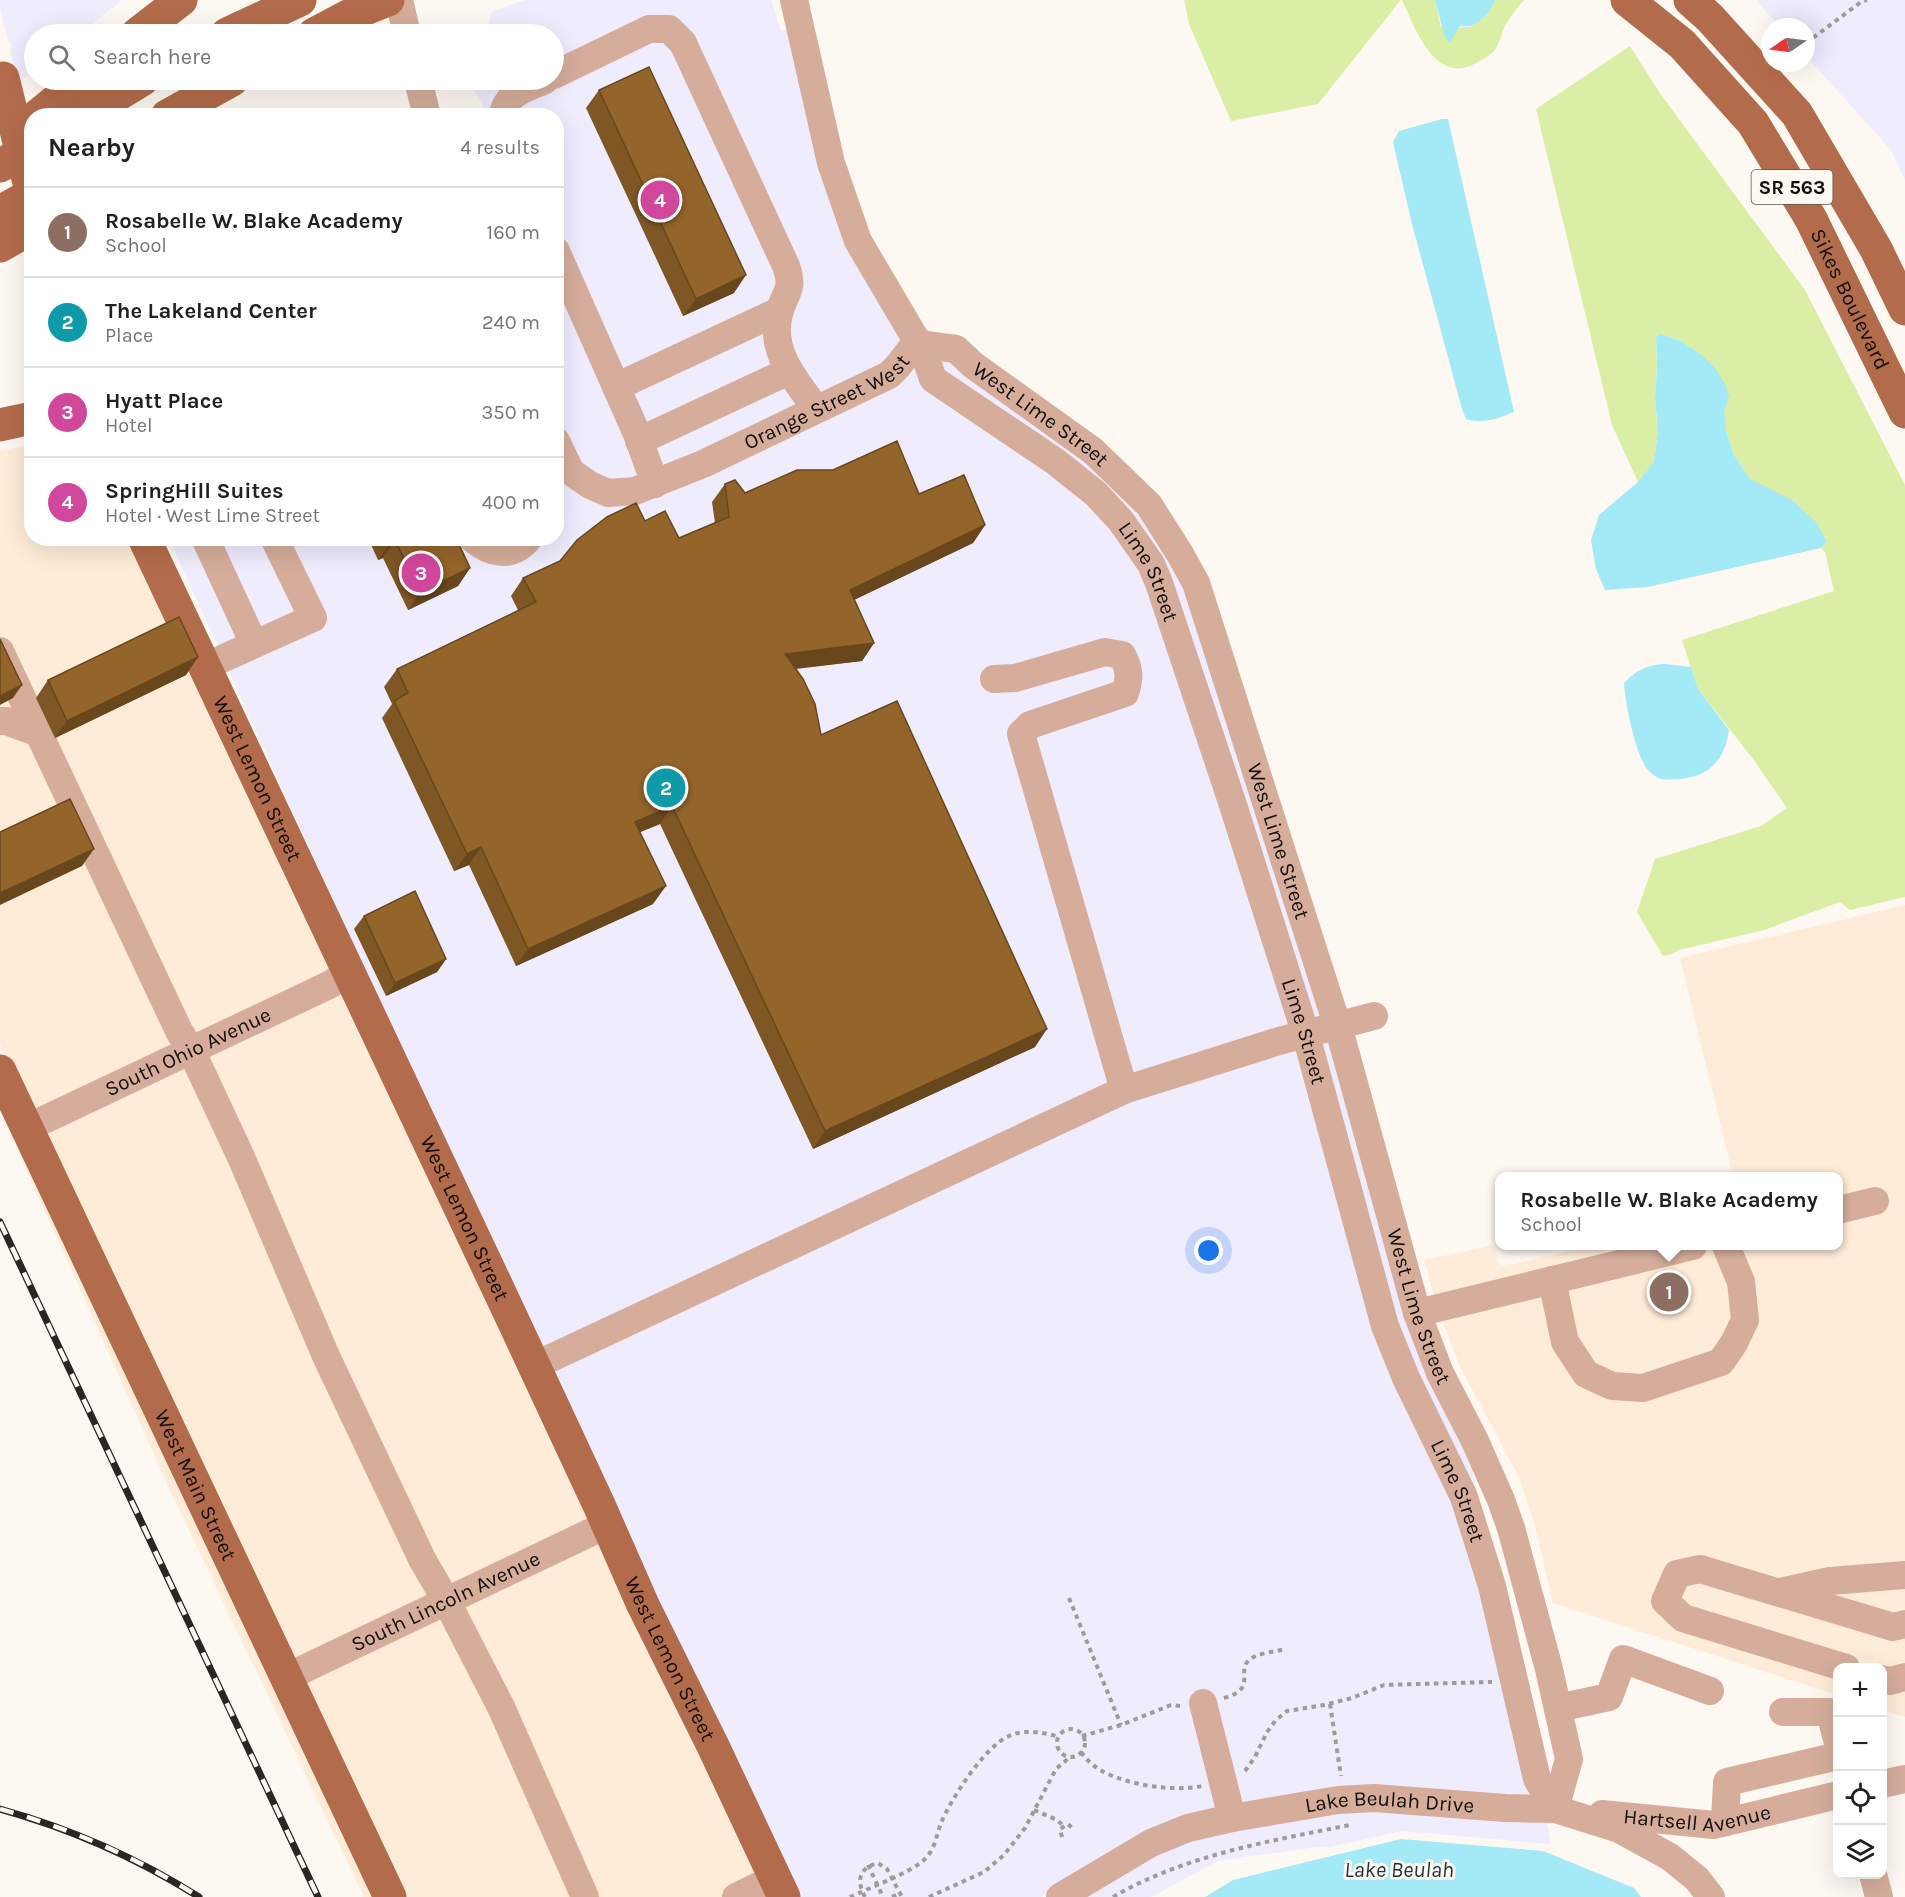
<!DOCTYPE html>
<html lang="en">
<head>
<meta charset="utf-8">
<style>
  :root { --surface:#fff; --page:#f2f2f2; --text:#202124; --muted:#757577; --line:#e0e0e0; --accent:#1a73e8 }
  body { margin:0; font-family:Karla,sans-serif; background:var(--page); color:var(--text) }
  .controls { position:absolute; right:18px; bottom:18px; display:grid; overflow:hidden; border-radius:12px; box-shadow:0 6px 24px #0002 }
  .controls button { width:54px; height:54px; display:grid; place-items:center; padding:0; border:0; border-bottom:2px solid var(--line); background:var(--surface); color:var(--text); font:30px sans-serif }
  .compass { position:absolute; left:1761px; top:18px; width:54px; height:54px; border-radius:50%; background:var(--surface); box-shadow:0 6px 24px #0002; rotate:257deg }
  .you { position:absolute; left:1209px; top:1251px; width:21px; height:21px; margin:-15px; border:4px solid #fff; border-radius:50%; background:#1a73e8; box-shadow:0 0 0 9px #1a73e833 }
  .badge { display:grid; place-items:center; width:39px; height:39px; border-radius:50%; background:var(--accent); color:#fff; font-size:20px; font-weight:700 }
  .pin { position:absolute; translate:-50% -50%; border:3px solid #fff; box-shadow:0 2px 6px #0006 }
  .popup { position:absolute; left:1495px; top:1172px; width:348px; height:78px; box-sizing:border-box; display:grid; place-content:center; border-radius:12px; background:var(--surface); filter:drop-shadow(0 2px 4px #0005); font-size:20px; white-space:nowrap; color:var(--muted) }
  .popup b { font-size:22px; color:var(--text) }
  .popup::after { content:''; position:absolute; left:50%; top:100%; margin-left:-12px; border:12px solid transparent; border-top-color:var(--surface) }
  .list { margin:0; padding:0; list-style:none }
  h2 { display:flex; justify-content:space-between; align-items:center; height:78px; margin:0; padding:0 24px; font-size:26px }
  h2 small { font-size:20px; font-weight:400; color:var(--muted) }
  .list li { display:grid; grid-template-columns:39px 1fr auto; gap:18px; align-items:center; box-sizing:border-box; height:90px; padding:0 24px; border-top:2px solid var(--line) }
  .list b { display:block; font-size:22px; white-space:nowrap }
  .list p { margin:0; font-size:20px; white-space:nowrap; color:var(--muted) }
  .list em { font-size:20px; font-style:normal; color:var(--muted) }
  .icon { flex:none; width:33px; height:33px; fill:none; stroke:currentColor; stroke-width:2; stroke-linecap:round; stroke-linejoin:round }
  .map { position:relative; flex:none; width:1905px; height:1897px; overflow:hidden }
  .search { position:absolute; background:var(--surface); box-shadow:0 6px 24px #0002; left:24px; top:24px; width:540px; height:66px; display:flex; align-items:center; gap:15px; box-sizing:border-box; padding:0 21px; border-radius:33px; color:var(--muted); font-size:22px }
  .panel { position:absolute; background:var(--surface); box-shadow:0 6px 24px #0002; left:24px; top:108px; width:540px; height:438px; border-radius:24px }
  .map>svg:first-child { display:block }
  .commercial { fill:#efecfe }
  .built { fill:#ffecd8 }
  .green { fill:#dbeea5 }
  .water { fill:#a3e9f6 }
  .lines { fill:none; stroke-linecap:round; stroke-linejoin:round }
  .path { stroke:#a09b96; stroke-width:4; stroke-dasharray:4.5 4.5; stroke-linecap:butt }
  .minor { stroke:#d6ad9b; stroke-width:28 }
  .major { stroke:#b36c4b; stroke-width:33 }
  .rail-casing { stroke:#2a2622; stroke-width:7 }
  .rail { stroke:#fdf8f2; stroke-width:4.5; stroke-dasharray:14; stroke-linecap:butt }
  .major-bridge { stroke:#b36c4b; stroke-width:33 }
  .wall { fill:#7f5724 }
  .shaded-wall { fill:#68471d }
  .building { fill:#94652a; stroke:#68471d; stroke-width:1.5 }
  .labels { text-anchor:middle; stroke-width:6; stroke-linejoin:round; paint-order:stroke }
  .shield { fill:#fdf8f2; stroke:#58544f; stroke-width:1.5 }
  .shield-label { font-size:20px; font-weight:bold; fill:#110d09 }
  .street-label { font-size:21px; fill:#110d09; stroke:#fdf8f2 }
  .water-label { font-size:22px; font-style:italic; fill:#1e3539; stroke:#fdf8f2 }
</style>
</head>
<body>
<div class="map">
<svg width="1905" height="1897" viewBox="0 0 1905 1897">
  <rect width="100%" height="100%" fill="#fdf8f2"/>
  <!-- commercial -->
  <g class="commercial">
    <polygon points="0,0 122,0 79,34 34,34 34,70 17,84 10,49 13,46 8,41 0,8"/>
    <polygon points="526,0 771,0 781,31 789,29 904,341 882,366 633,482 612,483 581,465 557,413 556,116 488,115 474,90 476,80 554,80 554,34 486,34 492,11"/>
    <polygon points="1756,0 1905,0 1905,180 1891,150 1806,56 1806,27 1780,27"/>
    <polygon points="938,357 950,359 1085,459 1131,502 1184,586 1453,1424 1473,1472 1482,1516 1396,1322 1170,579 943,372"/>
    <polygon points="915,362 1088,501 1140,569 1453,1501 1481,1589 1536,1799 1374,1787 1108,1855 1041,1897 796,1897 475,1213 169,539 556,538 557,467 603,503"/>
    <polygon points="1339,1810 1546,1819 1551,1844 1402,1831 1330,1847 1317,1847 1218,1861 1151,1897 1080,1897 1120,1872 1192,1838"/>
  </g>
  <!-- built -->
  <g class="built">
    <polygon points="31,444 32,538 131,539 335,969 33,1114 0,1045 0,451"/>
    <polygon points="1905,905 1905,1717 1883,1710 1882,1668 1838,1668 1837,1695 1553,1603 1535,1526 1519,1477 1461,1369 1440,1316 1424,1260 1494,1245 1500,1267 1591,1246 1838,1246 1838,1176 1733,1176 1680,958"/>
    <polygon points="344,988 592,1520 291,1664 42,1132"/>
    <polygon points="0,1098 377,1897 364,1897 174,1499 0,1111"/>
    <polygon points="601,1539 769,1892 764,1897 403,1897 300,1682"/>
  </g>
  <!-- green -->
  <g class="green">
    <polygon points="1184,0 1400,0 1400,1 1318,104 1231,121 1189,24"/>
    <path d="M1402,0H1435L1441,27C1450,26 1464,29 1472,26C1481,22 1493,9 1495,0H1524C1518,7 1512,14 1507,22C1502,30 1501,40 1496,48C1490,57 1480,61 1470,66C1433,81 1414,25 1402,0Z"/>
    <polygon points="1630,46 1659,92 1805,290 1905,485 1905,897 1850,910 1840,902 1764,930 1679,950 1672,954 1663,956 1637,912 1655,859 1761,826 1787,808 1753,759 1698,689 1682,640 1834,591 1825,552 1821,548 1827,542 1750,479 1734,455 1699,353 1681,341 1661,334 1656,336 1657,367 1655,399 1658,431 1654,461 1638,482 1612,425 1536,109"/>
  </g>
  <!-- water -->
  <g class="water">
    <path d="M1435,0H1495C1493,9 1480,24 1470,26C1467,27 1463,26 1460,26L1450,42L1445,38Z"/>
    <path d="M1442,119H1448L1514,412C1497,419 1484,424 1466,419L1462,409L1412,224L1393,142L1399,131Z"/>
    <polygon points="1661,334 1681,341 1699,353 1715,368 1725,384 1729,396 1724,411 1726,431 1734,455 1750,479 1792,500 1816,522 1827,542 1821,548 1648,587 1605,590 1596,569 1591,540 1599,515 1638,482 1654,461 1658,431 1655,399 1657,367 1656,336"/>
    <path d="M1665,664L1691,667L1698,689L1729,730C1725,760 1709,777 1679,779C1667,780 1658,781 1649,771C1636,758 1625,703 1624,683C1636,670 1647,665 1665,664Z"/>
    <polygon points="1401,1839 1543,1851 1634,1888 1641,1897 1205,1897 1233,1880"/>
  </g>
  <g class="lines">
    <!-- path -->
    <g class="path">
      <polyline points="1806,43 1861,2 1867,0"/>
      <polyline points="1069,1598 1121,1725"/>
      <path d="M1224,1698C1257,1689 1237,1673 1248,1661C1255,1653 1275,1652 1285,1649"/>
      <polyline points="1330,1704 1341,1776"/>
      <circle cx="1071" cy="1743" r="14"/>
      <polyline points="1082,1736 1121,1725 1171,1705 1181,1706"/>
      <path d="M1081,1752C1087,1760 1093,1766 1102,1771C1128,1785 1173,1792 1202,1786"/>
      <polyline points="1245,1771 1255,1757 1267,1732 1276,1720 1287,1711 1324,1705 1352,1698 1384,1685 1492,1682"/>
      <polyline points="1034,1810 1055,1819 1063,1825"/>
      <polyline points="1062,1837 1060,1829 1068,1824 1074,1830"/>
      <polyline points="868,1865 883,1897"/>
      <path d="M850,1897C869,1888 910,1873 924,1860C935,1850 936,1836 941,1823C951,1799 985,1746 1009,1736C1024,1729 1043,1732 1059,1737"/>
      <path d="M865,1897C856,1880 859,1868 878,1863L887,1869L902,1897"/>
      <polyline points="892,1897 900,1893"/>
      <polyline points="929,1897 984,1872 1004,1855 1025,1828 1056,1769 1070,1757"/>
      <path d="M1113,1897C1185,1855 1270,1841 1350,1825"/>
    </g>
    <!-- minor -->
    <g class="minor">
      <polyline points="399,0 407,34"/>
      <path id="s1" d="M794,0L831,163L858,241L924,353L933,379L1056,462L1096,494L1121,521L1151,564L1159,583L1233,805L1306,1035L1385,1326L1406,1378L1464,1497L1492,1586L1537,1779L1555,1809"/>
      <path d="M554,75L649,29H669L683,43L786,266C795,291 784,292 779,314C769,352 796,380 816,409"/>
      <polyline points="418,80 427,116"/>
      <path d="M502,116C508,91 524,90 545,80"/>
      <polyline points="556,251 637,434 655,484"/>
      <path id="s2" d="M917,341L926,345L956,349L973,365L1093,451L1149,505L1180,554L1196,583L1342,1040L1417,1313L1440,1373L1475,1441L1501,1500L1511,1528L1549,1669L1569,1759L1555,1809"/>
      <polyline points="616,387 779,311"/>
      <path id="s3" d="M556,441L571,472L590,485L608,493L635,491L703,464L889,375L898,366L917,341"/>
      <polyline points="639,441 789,371"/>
      <polyline points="205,538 254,644"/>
      <path d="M472,538C490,554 512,559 529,538"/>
      <polyline points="0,651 179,1031 191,1050 241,1157 326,1356 423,1561 447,1602 501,1707 585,1897"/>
      <polyline points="204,667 313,618 274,538"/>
      <path d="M994,679L1015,678L1105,652L1122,655C1130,669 1130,678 1125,693L1030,725L1021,734L1124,1090"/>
      <polyline points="0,721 6,721 39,733"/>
      <path id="s4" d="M27,1128L329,985L349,972"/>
      <polyline points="1838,1210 1875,1201"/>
      <polyline points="1552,1280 1565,1342 1586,1374 1612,1386 1643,1388 1721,1362 1734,1343 1745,1320 1741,1282 1726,1246"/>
      <polyline points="1417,1313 1693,1246"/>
      <polyline points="534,1366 1124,1090 1279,1041 1374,1016"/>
      <polyline points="1780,1592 1830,1581 1905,1575"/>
      <polyline points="1846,1668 1683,1618 1665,1601 1677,1574 1700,1569 1893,1627 1905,1624"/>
      <path id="s5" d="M285,1678L606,1525"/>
      <polyline points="1882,1679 1890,1681 1905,1677"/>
      <polyline points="1203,1703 1232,1818"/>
      <polyline points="1558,1708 1609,1697 1623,1659 1710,1691"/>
      <polyline points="1783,1712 1830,1712 1838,1743"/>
      <polyline points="1882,1784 1905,1779"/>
      <path id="s6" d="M1602,1814L1714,1825L1838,1795"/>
      <polyline points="1725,1822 1727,1782 1838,1756"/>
      <polyline points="1873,1874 1879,1897"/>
      <polyline points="736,1897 775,1878"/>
      <path id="s7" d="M1060,1897L1151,1843L1188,1828L1232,1818L1338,1800L1374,1798L1505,1808L1555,1809L1619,1829L1670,1857L1697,1879L1711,1897"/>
    </g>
    <!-- major -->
    <g class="major">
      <path id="s8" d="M1627,0L1682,44L1753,123L1811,219L1905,412"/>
      <polyline points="1690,0 1710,18 1797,114 1876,249 1905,309"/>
      <polyline points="137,34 181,0"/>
      <polyline points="227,34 300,0"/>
      <polyline points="314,34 348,16 388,0"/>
      <polyline points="37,116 81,80"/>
      <polyline points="83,116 142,80"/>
      <polyline points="167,116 232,80"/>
      <polyline points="0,166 32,146"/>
      <polyline points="0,212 32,194"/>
      <polyline points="0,246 32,228"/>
      <polyline points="0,425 32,418"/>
      <path id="s9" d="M144,538L510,1314L599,1505L643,1605L713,1746L784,1897"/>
      <path id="s10" d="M0,1071L390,1897"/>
    </g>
    <!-- rail casing -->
    <g class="rail-casing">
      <g id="rail">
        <polyline points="0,1222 318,1897"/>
        <path d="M0,1809C72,1829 136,1857 199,1897"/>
      </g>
    </g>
    <!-- rail -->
    <use href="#rail" class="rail"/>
    <!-- major-bridge -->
    <polyline class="major-bridge" points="3,78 32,195"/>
  </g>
  <!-- wall -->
  <g class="wall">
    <polygon points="599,90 734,293 683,316 586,108"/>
    <polygon points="725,484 745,493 919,494 985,525 973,543 854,600 874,643 862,661 796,669 821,735 1035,1047 813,1149 660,824 640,832 653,904 516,966 469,865 454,871 382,718 392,704 384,687 397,669 518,610 511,596 523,578 645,521 679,538 715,523 712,502"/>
    <polygon points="368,538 456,538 470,568 458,586 408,610 383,558 378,560"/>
    <polygon points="186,675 55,738 36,698 48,680"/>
    <polygon points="364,916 446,959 437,972 386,996 354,929"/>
  </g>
  <!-- shaded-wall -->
  <g class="shaded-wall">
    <polygon points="746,275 734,293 683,316 696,299"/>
    <polygon points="985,525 973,543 837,608 850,590"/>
    <polygon points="395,540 383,558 378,560 391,542"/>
    <polygon points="470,568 458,586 408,610 420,592"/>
    <polygon points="874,643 862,661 772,671 785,654"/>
    <polygon points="198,657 186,675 55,738 67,721"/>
    <polygon points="22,685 13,698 0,705 0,696"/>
    <polygon points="672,806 660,824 623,839 635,822"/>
    <polygon points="481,847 469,865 454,871 467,854"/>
    <polygon points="94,849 82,866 0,905 0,893"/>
    <polygon points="666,886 653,904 516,966 528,949"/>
    <polygon points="446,959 437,972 386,996 395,983"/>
    <polygon points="1047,1029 1035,1047 813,1149 825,1131"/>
  </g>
  <!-- building -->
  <g class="building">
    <polygon points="649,67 746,275 696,299 599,90"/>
    <polygon points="897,441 919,494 964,475 985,525 850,590 874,643 785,654 803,679 815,704 821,735 897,701 1047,1029 825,1131 672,806 635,822 666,886 528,949 481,847 467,854 394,701 408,693 397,669 536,602 523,578 560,561 577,540 607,517 636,503 645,521 665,511 679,538 729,517 725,484 735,480 745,493 797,470 833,470"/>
    <polygon points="389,538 456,538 470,568 420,592 395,540 391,542"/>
    <polygon points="179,617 198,657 67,721 48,680"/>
    <polygon points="0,639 22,685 0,696"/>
    <polygon points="70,799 94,849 0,893 0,832"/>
    <polygon points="415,891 446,959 395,983 364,916"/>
  </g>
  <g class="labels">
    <!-- shield labels -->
    <rect class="shield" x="1751.5" y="170" width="81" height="34" rx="4.5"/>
    <g class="shield-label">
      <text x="1792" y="194">SR 563</text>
    </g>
    <!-- street labels -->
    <g class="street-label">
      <text dy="7" stroke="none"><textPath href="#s8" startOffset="378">Sikes Boulevard</textPath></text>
      <text dy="7" stroke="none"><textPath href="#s3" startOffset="316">Orange Street West</textPath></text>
      <text dy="7" stroke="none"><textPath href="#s2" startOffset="147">West Lime Street</textPath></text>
      <text dy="7" stroke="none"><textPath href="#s1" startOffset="702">Lime Street</textPath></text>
      <text dy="7" stroke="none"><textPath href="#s9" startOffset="266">West Lemon Street</textPath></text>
      <text dy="7" stroke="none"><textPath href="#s2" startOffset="651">West Lime Street</textPath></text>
      <text dy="7" stroke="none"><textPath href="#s1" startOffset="1188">Lime Street</textPath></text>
      <text dy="7" stroke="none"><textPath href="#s4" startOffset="178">South Ohio Avenue</textPath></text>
      <text dy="7" stroke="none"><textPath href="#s9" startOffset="752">West Lemon Street</textPath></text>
      <text dy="7" stroke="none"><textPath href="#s2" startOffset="1137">West Lime Street</textPath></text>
      <text dy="7" stroke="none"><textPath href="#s10" startOffset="458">West Main Street</textPath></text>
      <text dy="7" stroke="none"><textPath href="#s1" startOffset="1674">Lime Street</textPath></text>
      <text dy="7" stroke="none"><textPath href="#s5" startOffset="178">South Lincoln Avenue</textPath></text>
      <text dy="7" stroke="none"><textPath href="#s9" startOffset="1238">West Lemon Street</textPath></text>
      <text dy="7" stroke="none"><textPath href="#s7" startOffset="350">Lake Beulah Drive</textPath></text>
      <text dy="7" stroke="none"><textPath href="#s6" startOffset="96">Hartsell Avenue</textPath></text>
    </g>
    <!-- water labels -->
    <g class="water-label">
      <text x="1399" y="1877">Lake Beulah</text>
    </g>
  </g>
</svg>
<div class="controls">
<button>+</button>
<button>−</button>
<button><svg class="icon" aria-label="locate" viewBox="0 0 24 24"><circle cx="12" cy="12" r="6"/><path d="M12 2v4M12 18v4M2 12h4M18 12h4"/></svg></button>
<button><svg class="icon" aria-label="layers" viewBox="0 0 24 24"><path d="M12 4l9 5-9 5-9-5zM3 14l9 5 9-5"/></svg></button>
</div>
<svg class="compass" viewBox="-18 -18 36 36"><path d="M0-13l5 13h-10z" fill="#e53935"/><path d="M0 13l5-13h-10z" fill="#757577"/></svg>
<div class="you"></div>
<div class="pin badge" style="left:1669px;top:1292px;background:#8d6e63">1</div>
<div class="popup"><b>Rosabelle W. Blake Academy</b>School</div>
<div class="pin badge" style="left:666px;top:788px;background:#0f9aa8">2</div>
<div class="pin badge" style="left:421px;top:573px;background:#d1479c">3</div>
<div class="pin badge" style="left:660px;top:200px;background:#d1479c">4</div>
<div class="search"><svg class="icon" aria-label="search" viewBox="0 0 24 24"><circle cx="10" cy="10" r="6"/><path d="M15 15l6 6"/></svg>Search here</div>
<section class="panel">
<h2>Nearby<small>4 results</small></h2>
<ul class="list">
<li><span class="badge" style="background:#8d6e63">1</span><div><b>Rosabelle W. Blake Academy</b><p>School</p></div><em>160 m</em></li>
<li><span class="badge" style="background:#0f9aa8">2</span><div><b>The Lakeland Center</b><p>Place</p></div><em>240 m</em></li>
<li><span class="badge" style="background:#d1479c">3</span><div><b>Hyatt Place</b><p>Hotel</p></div><em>350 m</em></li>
<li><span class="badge" style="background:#d1479c">4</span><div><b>SpringHill Suites</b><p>Hotel · West Lime Street</p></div><em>400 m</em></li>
</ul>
</section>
</div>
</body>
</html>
